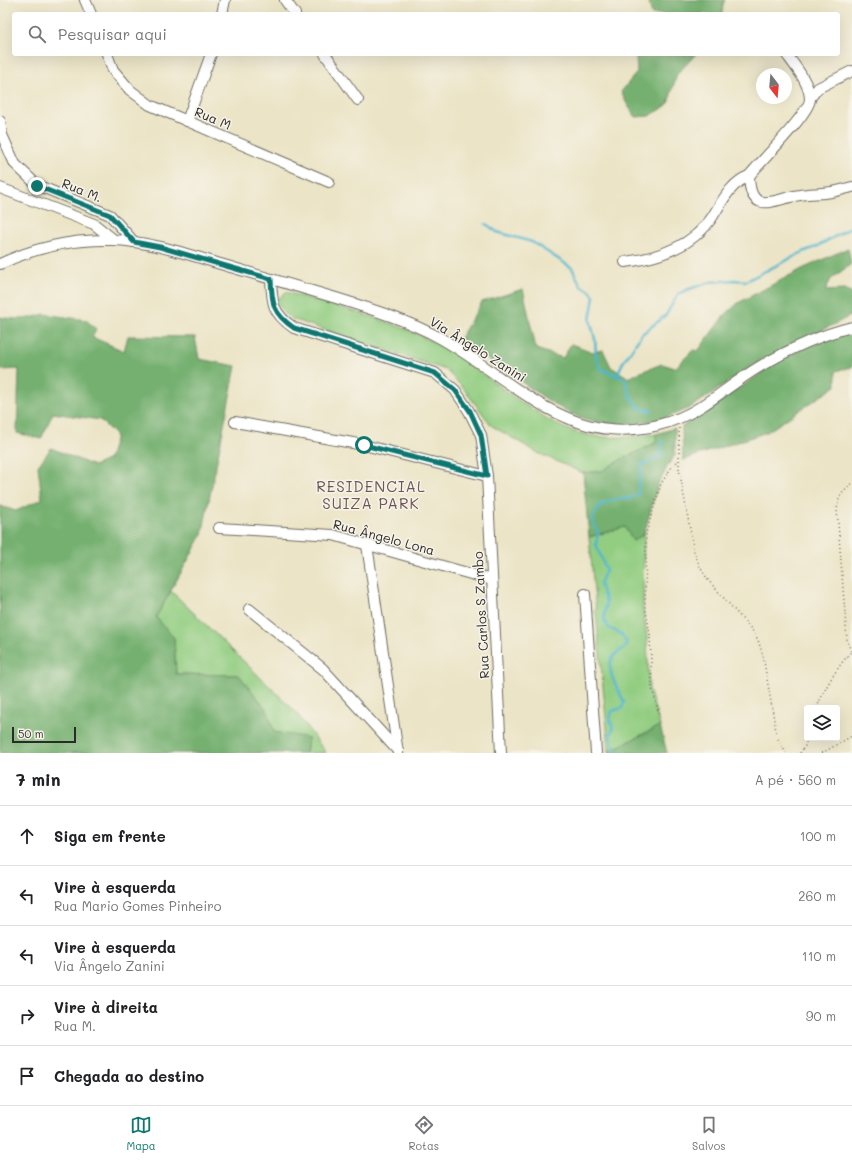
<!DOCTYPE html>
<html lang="pt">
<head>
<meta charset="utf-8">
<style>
  :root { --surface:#fff; --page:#f6f6f6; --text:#202124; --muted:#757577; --line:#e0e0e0; --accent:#0f766e }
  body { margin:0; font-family:Mali,sans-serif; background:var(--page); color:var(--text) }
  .controls { position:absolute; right:12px; bottom:12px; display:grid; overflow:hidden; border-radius:4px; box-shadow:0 4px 16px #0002 }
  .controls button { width:36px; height:36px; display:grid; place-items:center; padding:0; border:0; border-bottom:1px solid var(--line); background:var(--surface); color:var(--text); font:20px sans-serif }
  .compass { position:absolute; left:756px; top:68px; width:36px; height:36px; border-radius:50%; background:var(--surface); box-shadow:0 4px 16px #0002; rotate:164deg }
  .scale { position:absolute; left:12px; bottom:10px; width:64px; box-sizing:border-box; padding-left:4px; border:2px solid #2b2b2b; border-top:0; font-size:11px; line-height:14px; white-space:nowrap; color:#2b2b2b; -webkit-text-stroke:3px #f7f3e8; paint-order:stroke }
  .stop { position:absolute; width:12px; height:12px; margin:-9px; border:3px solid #0f766e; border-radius:50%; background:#fff }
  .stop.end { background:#0f766e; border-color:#fff; box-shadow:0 1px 4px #0008 }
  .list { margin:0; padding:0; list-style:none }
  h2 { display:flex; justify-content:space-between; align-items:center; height:52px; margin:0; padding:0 16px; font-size:17px }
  h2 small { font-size:13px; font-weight:400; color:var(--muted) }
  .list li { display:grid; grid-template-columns:26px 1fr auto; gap:12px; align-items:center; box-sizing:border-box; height:60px; padding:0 16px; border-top:1px solid var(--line) }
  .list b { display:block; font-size:15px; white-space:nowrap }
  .list p { margin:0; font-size:13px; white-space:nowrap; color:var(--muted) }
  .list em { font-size:13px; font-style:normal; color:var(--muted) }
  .icon { flex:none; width:22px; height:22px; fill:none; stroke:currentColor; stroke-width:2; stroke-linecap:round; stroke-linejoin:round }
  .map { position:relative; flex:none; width:852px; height:753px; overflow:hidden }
  .search { position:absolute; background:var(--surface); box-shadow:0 4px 16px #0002; left:12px; right:12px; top:12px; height:44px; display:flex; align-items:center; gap:10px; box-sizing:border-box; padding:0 14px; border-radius:4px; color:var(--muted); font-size:15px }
  .sheet { height:352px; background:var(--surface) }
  nav { display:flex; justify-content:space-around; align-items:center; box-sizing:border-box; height:56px; border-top:1px solid var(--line); background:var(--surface); font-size:11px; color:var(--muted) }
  nav a { display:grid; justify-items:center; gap:2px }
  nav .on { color:var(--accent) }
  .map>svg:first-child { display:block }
  .green { fill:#92cd81; stroke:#5e7c56 }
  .forest { fill:#75b06f; stroke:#506e4d }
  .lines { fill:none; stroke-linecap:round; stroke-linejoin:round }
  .stream { stroke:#4eb6cd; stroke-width:2.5 }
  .minor-casing { stroke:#6e6c61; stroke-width:12 }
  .path { stroke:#6e6c61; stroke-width:1.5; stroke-dasharray:1 3; stroke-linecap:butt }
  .minor { stroke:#fff; stroke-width:10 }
  .route { stroke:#0f766e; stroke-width:5 }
  .labels { text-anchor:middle; stroke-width:3; stroke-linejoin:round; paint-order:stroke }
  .street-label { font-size:13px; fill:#2b2b2b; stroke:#f7f3e8 }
  .quarter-label { font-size:15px; letter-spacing:1px; fill:#6d5757; stroke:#f7f3e8 }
</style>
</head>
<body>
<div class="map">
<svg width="852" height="753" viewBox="0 0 852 753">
  <rect width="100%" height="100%" fill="#f7f3e8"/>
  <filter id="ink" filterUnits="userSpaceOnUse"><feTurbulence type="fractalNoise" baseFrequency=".025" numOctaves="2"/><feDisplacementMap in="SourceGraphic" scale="8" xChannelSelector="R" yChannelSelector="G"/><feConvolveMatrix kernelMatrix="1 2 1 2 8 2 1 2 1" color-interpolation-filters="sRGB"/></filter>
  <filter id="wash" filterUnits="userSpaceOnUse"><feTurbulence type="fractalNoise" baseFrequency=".012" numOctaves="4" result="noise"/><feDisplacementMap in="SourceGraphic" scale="16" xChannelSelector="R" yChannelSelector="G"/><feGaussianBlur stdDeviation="0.9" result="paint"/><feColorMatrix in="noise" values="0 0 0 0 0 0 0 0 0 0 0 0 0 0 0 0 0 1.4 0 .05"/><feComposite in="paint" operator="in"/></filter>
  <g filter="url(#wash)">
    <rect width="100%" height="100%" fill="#ebe4c6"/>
    <!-- green -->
    <g class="green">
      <path d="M286,292C337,307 391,319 437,344C474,364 504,393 540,414C550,421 561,427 572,431C599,440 629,438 656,434L657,442L620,460L602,471L583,473L538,453L492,426L464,389L446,370L292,319L283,312L277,302L280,297Z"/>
      <polygon points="625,527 633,541 644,534 643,609 647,637 649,689 660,726 609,751 589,537"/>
      <polygon points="171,591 295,711 326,753 306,753 308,738 274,732 267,710 239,675 176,674 174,638 156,617"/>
    </g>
    <!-- forest -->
    <g class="forest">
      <polygon points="648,0 725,0 723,4 722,14 652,14"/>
      <polygon points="637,54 696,54 677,74 668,104 660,110 649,116 636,117 628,106 621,92 637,72 636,59"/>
      <path d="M848,248L851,264L831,279L825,291L844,290L852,293V315C821,332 788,345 757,363C734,376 714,394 691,407C660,424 613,429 579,417C561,410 545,398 529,387C506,371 482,356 459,340L482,302L523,289L536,349L563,358L571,344L593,352L603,350L611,367L629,378L638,373L662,364L675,368L693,350L698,351L723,317L738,303L802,269Z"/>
      <path d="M44,314L86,320L96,329L92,337L124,351L128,336L195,337L199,359L236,366L202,535L156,617L174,638L176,674L239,675L267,710L274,732L308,738L306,753H0V506L16,511L42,499L38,466L51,448L94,466L109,459L116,436L100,420L53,413L41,439L17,433L19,369L0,370V317C17,320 27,320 44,314Z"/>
      <polygon points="852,331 852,367 836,371 836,386 767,432 683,460 682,427 785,357 831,336"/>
      <polygon points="675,428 675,455 670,462 658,484 644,534 633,541 625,527 589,537 583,473 602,471 620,460 656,443 656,434"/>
      <polygon points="660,726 667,753 609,753 609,751"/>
    </g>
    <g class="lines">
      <!-- stream -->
      <g class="stream">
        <polyline points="486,224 497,232 532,242 572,268 581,286 590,291 594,297 590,320 595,339 596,357 601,369 625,379 630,396 638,407 651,411"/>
        <polyline points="617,376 622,364 642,334 666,315 678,294 689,289 711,282 734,280 746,281 803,252 818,246 852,227"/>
        <path d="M617,753L613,746L610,735L613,729L610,719L612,711L622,708L624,702C619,690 604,670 613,657C616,653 622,650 626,647V641L621,634L609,628L604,620L606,602L600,584L606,570L596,544L598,533L592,520L600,505L613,500L630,498L638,495C637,483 642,476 642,464L653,461L662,453V440"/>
      </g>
    </g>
  </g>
  <g filter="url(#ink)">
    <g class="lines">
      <!-- minor casing -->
      <g class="minor-casing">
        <g id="minor">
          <polyline points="85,0 91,14"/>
          <polyline points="285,0 295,14"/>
          <polyline points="222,14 225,0"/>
          <polyline points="107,54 113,70 130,90 150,105 329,182"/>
          <polyline points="325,54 358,100"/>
          <path d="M787,55C795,66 810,84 810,99C810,113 760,162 749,176C750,218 776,198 800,195C810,193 821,194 831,192C838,191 845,189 852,187"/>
          <polyline points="810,98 818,88 852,71"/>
          <polyline points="0,121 2,135 15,164 37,185 110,215 134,242"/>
          <polyline points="187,121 211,54"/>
          <polyline points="0,188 94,224 114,240"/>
          <path d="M625,262C657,258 691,247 711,219C721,204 730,183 749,176"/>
          <path d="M0,264C36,247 73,239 112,240C152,241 195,257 234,268C268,278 302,288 336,298C371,309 407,320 440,338C493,367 547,423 609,429C641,432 674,424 702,406C721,394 739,379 759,367C788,350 819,335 852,327"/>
          <path d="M271,279C272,303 272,313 294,328L435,373L455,390L469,411L481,435L487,476L501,753"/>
          <polyline points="235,422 364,445 487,476"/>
          <polyline points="219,528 333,535 492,580"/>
          <polyline points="367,545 398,753"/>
          <polyline points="585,594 596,753"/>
          <polyline points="249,609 323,669 398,751"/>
        </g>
      </g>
      <!-- path -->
      <g class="path">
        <polyline points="679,428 679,469 694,551 700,567 708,580 752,630 758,640 763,656 777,737 786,753"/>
        <path d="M851,651L847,640L837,510C839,490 844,495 852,482"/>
        <path d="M817,708C823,690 839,664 852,651"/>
        <polyline points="659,714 652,688 650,634 645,607 646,533 661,484 672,466 679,460"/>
        <polyline points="800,753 805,746 807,738"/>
        <polyline points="822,753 852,736"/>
      </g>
      <!-- minor -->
      <use href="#minor" class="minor"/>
    </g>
  </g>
  <g class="lines" filter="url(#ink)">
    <!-- route -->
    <path class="route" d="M37,186L110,215L134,242L160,247L271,279C272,303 272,313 294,328L435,373L455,390L470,411L481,435L487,476L364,445"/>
  </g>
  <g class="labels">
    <!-- street labels -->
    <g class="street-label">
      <text transform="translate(213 118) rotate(23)" y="5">Rua M</text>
      <text transform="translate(82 190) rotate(22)" y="5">Rua M.</text>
      <text transform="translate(478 349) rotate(32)" y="5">Via Ângelo Zanini</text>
      <text transform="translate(384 537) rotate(15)" y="5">Rua Ângelo Lona</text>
      <text transform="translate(481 615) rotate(-93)" y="5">Rua Carlos S Zambo</text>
    </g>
    <!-- quarter labels -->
    <g class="quarter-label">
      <text x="371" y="492">RESIDENCIAL<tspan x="371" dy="17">SUIZA PARK</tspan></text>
    </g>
  </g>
</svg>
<div class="controls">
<button><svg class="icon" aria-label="layers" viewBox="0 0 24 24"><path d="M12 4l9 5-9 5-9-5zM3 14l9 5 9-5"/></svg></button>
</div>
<svg class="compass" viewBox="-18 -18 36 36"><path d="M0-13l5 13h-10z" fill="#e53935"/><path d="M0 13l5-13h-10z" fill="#757577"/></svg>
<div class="scale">50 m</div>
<div class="stop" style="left:364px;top:445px"></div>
<div class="stop end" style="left:37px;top:186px"></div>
<div class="search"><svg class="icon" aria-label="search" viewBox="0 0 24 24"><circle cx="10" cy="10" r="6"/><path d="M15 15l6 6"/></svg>Pesquisar aqui</div>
</div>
<section class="sheet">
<h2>7 min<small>A pé · 560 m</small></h2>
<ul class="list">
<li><svg class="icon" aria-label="ahead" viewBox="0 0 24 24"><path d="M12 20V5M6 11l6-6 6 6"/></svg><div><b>Siga em frente</b></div><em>100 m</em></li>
<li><svg class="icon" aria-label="left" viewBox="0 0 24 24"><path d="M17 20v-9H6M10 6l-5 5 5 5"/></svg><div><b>Vire à esquerda</b><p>Rua Mario Gomes Pinheiro</p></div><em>260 m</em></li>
<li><svg class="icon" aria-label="left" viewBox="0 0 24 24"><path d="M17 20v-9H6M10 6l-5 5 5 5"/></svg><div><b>Vire à esquerda</b><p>Via Ângelo Zanini</p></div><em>110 m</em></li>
<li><svg class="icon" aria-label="right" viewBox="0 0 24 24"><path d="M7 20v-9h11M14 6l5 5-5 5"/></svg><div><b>Vire à direita</b><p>Rua M.</p></div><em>90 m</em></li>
<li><svg class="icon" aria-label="arrive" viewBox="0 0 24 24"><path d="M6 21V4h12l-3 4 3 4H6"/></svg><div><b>Chegada ao destino</b></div></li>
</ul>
</section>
<nav>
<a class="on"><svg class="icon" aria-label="map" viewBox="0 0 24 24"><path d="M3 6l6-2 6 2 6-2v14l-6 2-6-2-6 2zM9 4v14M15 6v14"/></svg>Mapa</a>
<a><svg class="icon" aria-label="directions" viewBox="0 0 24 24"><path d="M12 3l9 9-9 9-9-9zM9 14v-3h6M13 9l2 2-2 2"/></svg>Rotas</a>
<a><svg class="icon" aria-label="saved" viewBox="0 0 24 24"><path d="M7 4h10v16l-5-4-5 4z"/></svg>Salvos</a>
</nav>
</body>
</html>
